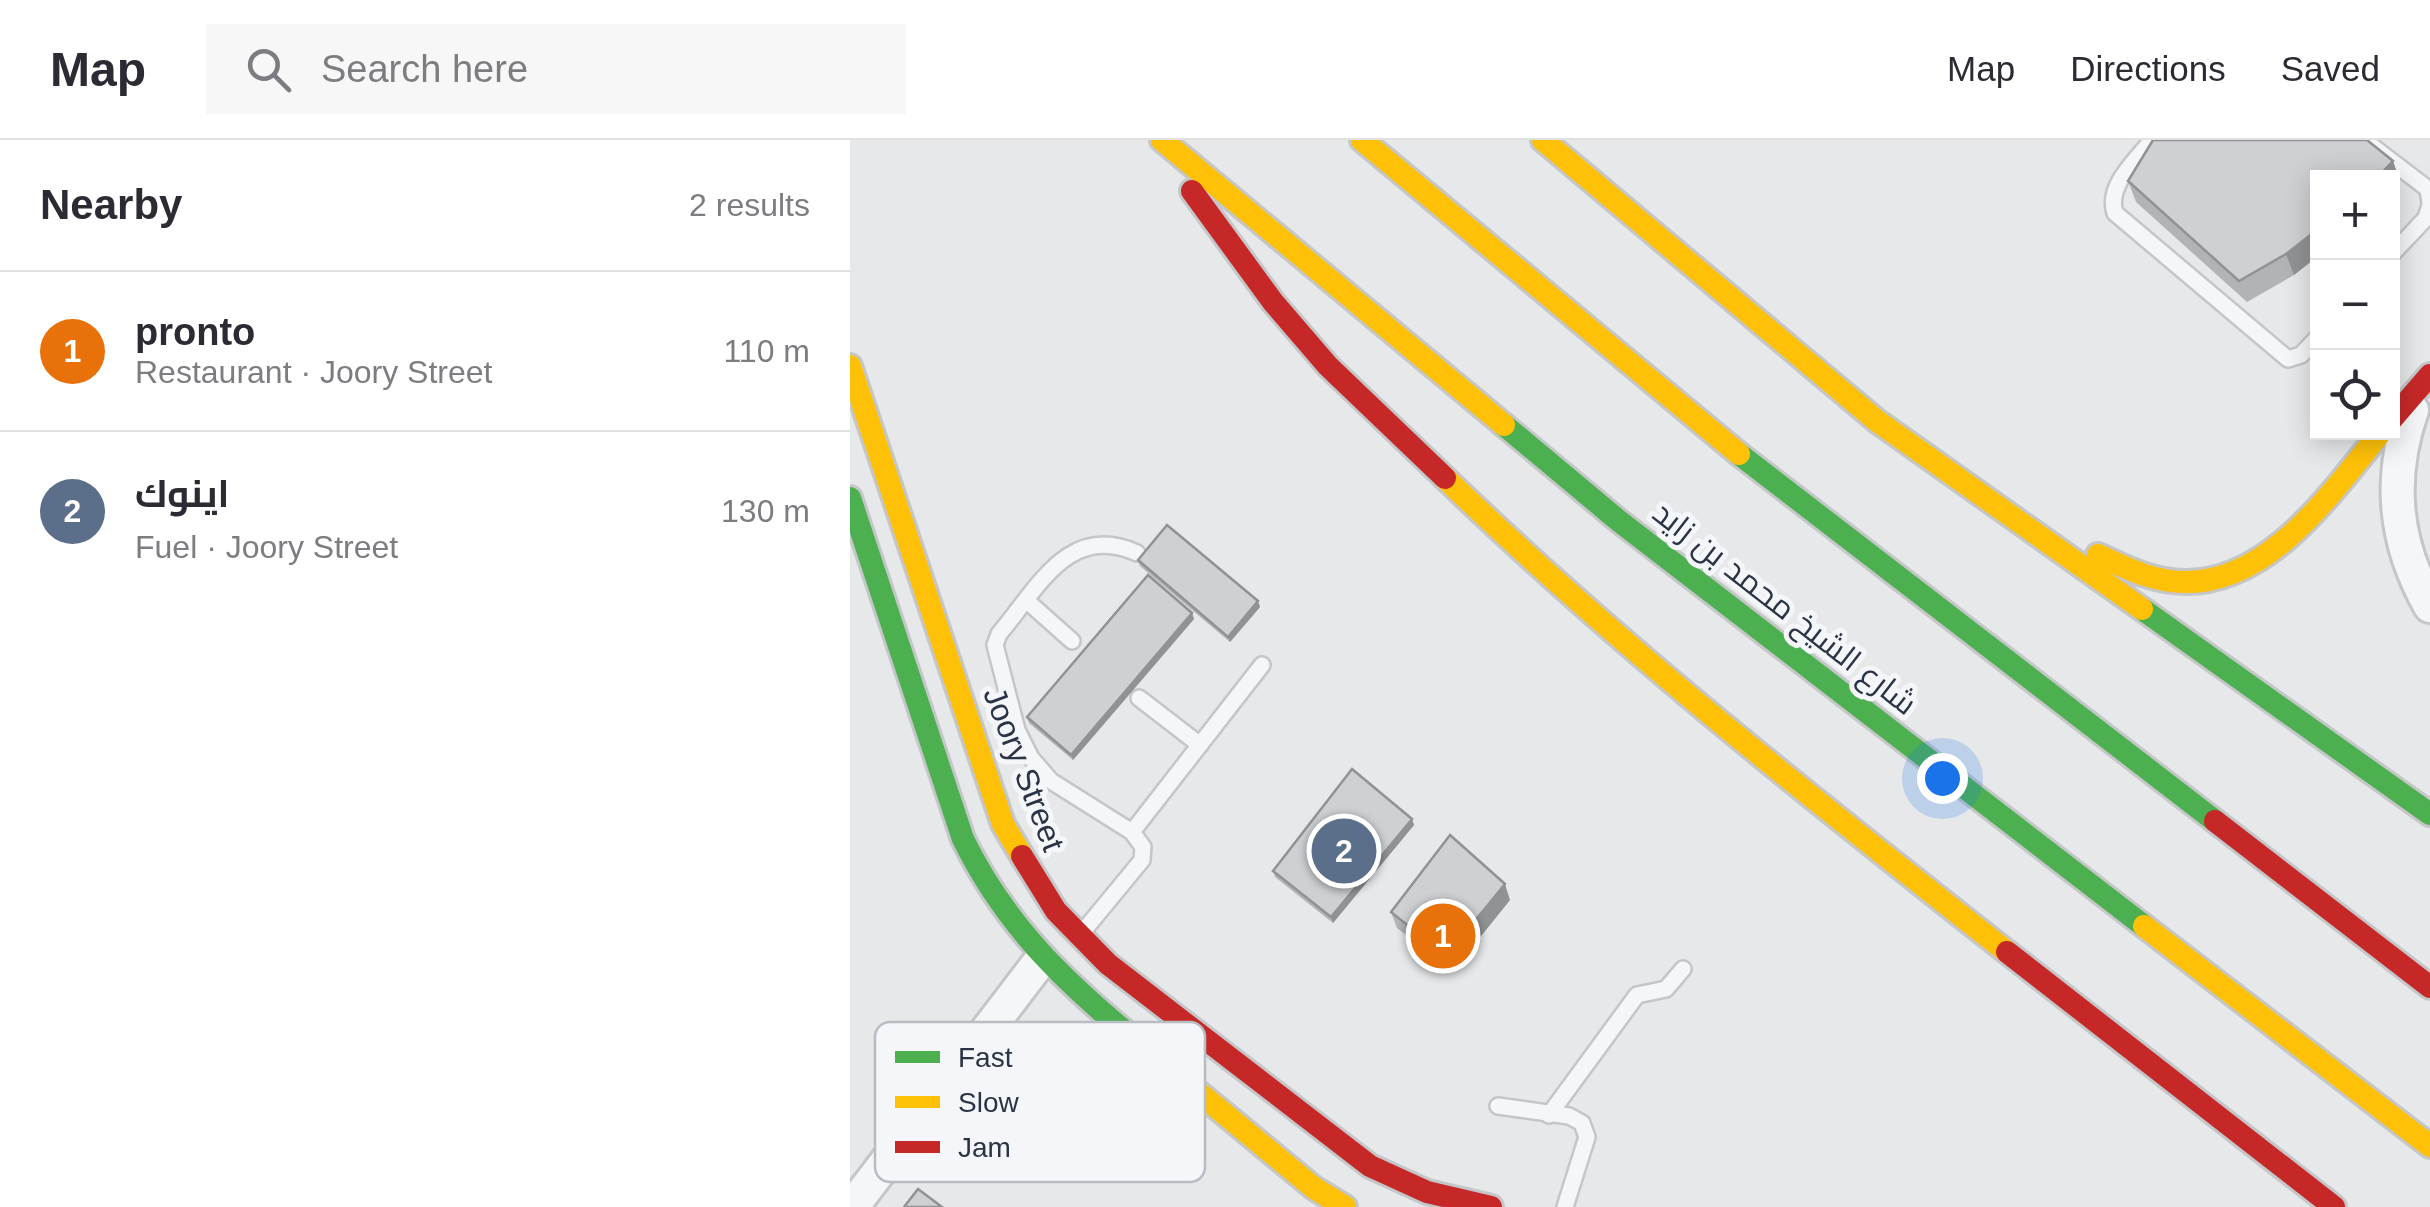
<!DOCTYPE html>
<html lang="en">
<head>
<meta charset="utf-8">
<style>
  :root { --surface:#fff; --page:#f7f7f7; --text:#2b2b33; --muted:#7c7c81; --line:#e1e1e2; --accent:#d93025 }
  body { margin:0; font-family:Helvetica,Cairo,sans-serif; background:var(--page); color:var(--text) }
  .controls { position:absolute; right:30px; top:30px; display:grid; overflow:hidden; border-radius:0px; box-shadow:0 5px 25px #0003 }
  .controls button { width:90px; height:90px; display:grid; place-items:center; padding:0; border:0; border-bottom:2px solid var(--line); background:var(--surface); color:var(--text); font:50px sans-serif }
  .you { position:absolute; left:1092px; top:638px; width:35px; height:35px; margin:-25px; border:8px solid #fff; border-radius:50%; background:#1a73e8; box-shadow:0 0 0 15px #1a73e833 }
  .badge { display:grid; place-items:center; width:65px; height:65px; border-radius:50%; background:var(--accent); color:#fff; font-size:32px; font-weight:700 }
  .pin { position:absolute; translate:-50% -50%; border:5px solid #fff; box-shadow:0 2px 10px #0006 }
  .list { margin:0; padding:0; list-style:none }
  h2 { display:flex; justify-content:space-between; align-items:center; height:130px; margin:0; padding:0 40px; font-size:42px }
  h2 small { font-size:32px; font-weight:400; color:var(--muted) }
  .list li { display:grid; grid-template-columns:65px 1fr auto; gap:30px; align-items:center; box-sizing:border-box; height:160px; padding:0 40px; border-top:2px solid var(--line) }
  .list b { display:block; font-size:38px; white-space:nowrap }
  .list p { margin:0; font-size:32px; white-space:nowrap; color:var(--muted) }
  .list em { font-size:32px; font-style:normal; color:var(--muted) }
  .icon { flex:none; width:55px; height:55px; fill:none; stroke:currentColor; stroke-width:2; stroke-linecap:round; stroke-linejoin:round }
  .map { position:relative; flex:none; width:1580px; height:1067px; overflow:hidden }
  header { display:flex; align-items:center; gap:60px; box-sizing:border-box; height:140px; padding:0 50px; background:var(--surface); border-bottom:2px solid var(--line) }
  header strong { font-size:48px }
  nav { display:flex; gap:55px; margin-inline-start:auto; font-size:35px }
  .search { width:700px; height:90px; background:var(--page); display:flex; align-items:center; gap:25px; box-sizing:border-box; padding:0 35px; border-radius:0px; color:var(--muted); font-size:38px }
  main { display:flex }
  aside { flex:1; background:var(--surface) }
  .map>svg:first-child { display:block }
  .lines { fill:none; stroke-linecap:round; stroke-linejoin:round }
  .lane-casing { stroke:#c4c6c8; stroke-width:20 }
  .street-casing { stroke:#c4c6c8; stroke-width:38 }
  .fast-casing { stroke:#c4c6c8; stroke-width:28 }
  .slow-casing { stroke:#c4c6c8; stroke-width:28 }
  .jam-casing { stroke:#c4c6c8; stroke-width:28 }
  .lane { stroke:#f5f6f7; stroke-width:15 }
  .street { stroke:#f5f6f7; stroke-width:32 }
  .fast { stroke:#4caf50; stroke-width:22 }
  .slow { stroke:#ffc107; stroke-width:22 }
  .jam { stroke:#c62828; stroke-width:22 }
  .wall { fill:#b1b3b5 }
  .shaded-wall { fill:#909294 }
  .building { fill:#ced0d3; stroke:#909294; stroke-width:2.5 }
  .labels { text-anchor:middle; stroke-width:10; stroke-linejoin:round; paint-order:stroke }
  .street-label { font-size:32px; fill:#2b3445; stroke:#f4f6f9 }
  .key { fill:#f4f6f9; stroke:#b8bcc3; stroke-width:2.5 }
  .key-label { font-size:28px; fill:#2b3445 }
</style>
</head>
<body>
<header>
<strong>Map</strong>
<div class="search"><svg class="icon" aria-label="search" viewBox="0 0 24 24"><circle cx="10" cy="10" r="6"/><path d="M15 15l6 6"/></svg>Search here</div>
<nav><a>Map</a><a>Directions</a><a>Saved</a></nav>
</header>
<main>
<aside>
<h2>Nearby<small>2 results</small></h2>
<ul class="list">
<li><span class="badge" style="background:#e8710a">1</span><div><b>pronto</b><p>Restaurant · Joory Street</p></div><em>110 m</em></li>
<li><span class="badge" style="background:#5c6f8a">2</span><div><b>اينوك</b><p>Fuel · Joory Street</p></div><em>130 m</em></li>
</ul>
</aside>
<div class="map">
<svg width="1580" height="1067" viewBox="0 0 1580 1067">
  <rect width="100%" height="100%" fill="#e6e8ea"/>
  <g class="lines">
    <!-- lane casing -->
    <g class="lane-casing">
      <g id="lane">
        <path d="M1302,0C1286,20 1256,46 1265,73L1438,219L1451,215L1468,197"/>
        <polyline points="1514,0 1578,49 1580,63"/>
        <polyline points="1542,114 1576,78 1580,65"/>
        <polyline points="177,461 222,501"/>
        <polyline points="289,558 350,605"/>
        <polyline points="282,692 412,525"/>
        <path d="M231,794L292,720L293,707L282,692L201,641L181,618L167,590L145,505L149,494C188,448 219,382 287,413"/>
        <polyline points="648,966 719,976 732,983 737,997 715,1067"/>
        <polyline points="699,975 787,855 816,849 833,829"/>
      </g>
    </g>
    <!-- street casing -->
    <g class="street-casing">
      <g id="street">
        <path d="M1562,270C1538,339 1544,402 1580,466"/>
        <polyline points="2,1067 191,820"/>
      </g>
    </g>
    <!-- fast casing -->
    <g class="fast-casing">
      <g id="fast">
        <polyline points="654,285 769,381 1294,786"/>
        <polyline points="889,314 1365,681"/>
        <path d="M0,358L113,699C166,807 241,863 331,938"/>
        <polyline points="1292,469 1580,674"/>
      </g>
    </g>
    <!-- slow casing -->
    <g class="slow-casing">
      <g id="slow">
        <polyline points="312,0 654,285"/>
        <polyline points="512,0 889,314"/>
        <polyline points="693,0 1027,281 1292,469"/>
        <polyline points="0,226 153,684 172,716"/>
        <path d="M595,338C772,509 964,660 1157,812"/>
        <path d="M1248,415C1276,428 1303,442 1335,442C1421,443 1483,350 1531,292"/>
        <polyline points="1294,786 1580,1006"/>
        <polyline points="331,938 464,1048 495,1067"/>
      </g>
    </g>
    <!-- jam casing -->
    <g class="jam-casing">
      <g id="jam">
        <polyline points="342,51 423,162 478,226 595,338"/>
        <polyline points="1542,279 1580,235"/>
        <polyline points="1365,681 1580,847"/>
        <polyline points="172,716 206,771 258,824 520,1026 577,1052 641,1067"/>
        <polyline points="1157,812 1484,1067"/>
      </g>
    </g>
    <!-- lane -->
    <use href="#lane" class="lane"/>
    <!-- street -->
    <use href="#street" class="street"/>
    <!-- fast -->
    <use href="#fast" class="fast"/>
    <!-- slow -->
    <use href="#slow" class="slow"/>
    <!-- jam -->
    <use href="#jam" class="jam"/>
  </g>
  <!-- wall -->
  <g class="wall">
    <polygon points="1303,0 1517,0 1543,21 1550,42 1542,50 1542,38 1468,38 1468,116 1444,135 1397,162 1286,62 1278,41"/>
    <polygon points="288,420 410,467 380,502 290,426"/>
    <polygon points="344,479 223,620 179,583 177,577"/>
    <polygon points="562,679 564,685 483,783 425,737 423,731"/>
    <polygon points="660,760 602,832 547,788 541,772"/>
  </g>
  <!-- shaded-wall -->
  <g class="shaded-wall">
    <polygon points="1543,21 1550,42 1542,50 1542,38 1527,38"/>
    <polygon points="1468,89 1468,116 1444,135 1436,114"/>
    <polygon points="408,461 410,467 380,502 378,497"/>
    <polygon points="342,473 344,479 223,620 221,615"/>
    <polygon points="562,679 564,685 483,783 481,777"/>
    <polygon points="655,744 660,760 602,832 596,816"/>
  </g>
  <!-- building -->
  <g class="building">
    <polygon points="1303,0 1517,0 1543,21 1527,38 1468,38 1468,89 1436,114 1389,141 1278,41"/>
    <polygon points="317,385 408,461 378,497 288,420"/>
    <polygon points="298,435 342,473 221,615 177,577"/>
    <polygon points="502,629 562,679 481,777 423,731"/>
    <polygon points="600,695 655,744 596,816 541,772"/>
    <polygon points="68,1049 92,1067 54,1067"/>
  </g>
  <g class="labels">
    <!-- street labels -->
    <g class="street-label">
      <text transform="translate(935 468) rotate(38)" y="11">شارع الشيخ محمد بن زايد</text>
      <text transform="translate(174 629) rotate(69)" y="11">Joory Street</text>
    </g>
  </g>
  <!-- legend -->
  <rect x="25" y="882" width="330" height="160" rx="15" class="key"/>
  <rect x="45" y="911" width="45" height="12" fill="#4caf50"/>
  <rect x="45" y="956" width="45" height="12" fill="#ffc107"/>
  <rect x="45" y="1001" width="45" height="12" fill="#c62828"/>
  <g class="key-label">
    <text x="108" y="927">Fast</text>
    <text x="108" y="972">Slow</text>
    <text x="108" y="1017">Jam</text>
  </g>
</svg>
<div class="controls">
<button>+</button>
<button>−</button>
<button><svg class="icon" aria-label="locate" viewBox="0 0 24 24"><circle cx="12" cy="12" r="6"/><path d="M12 2v4M12 18v4M2 12h4M18 12h4"/></svg></button>
</div>
<div class="you"></div>
<div class="pin badge" style="left:593px;top:796px;background:#e8710a">1</div>
<div class="pin badge" style="left:494px;top:711px;background:#5c6f8a">2</div>
</div>
</main>
</body>
</html>
